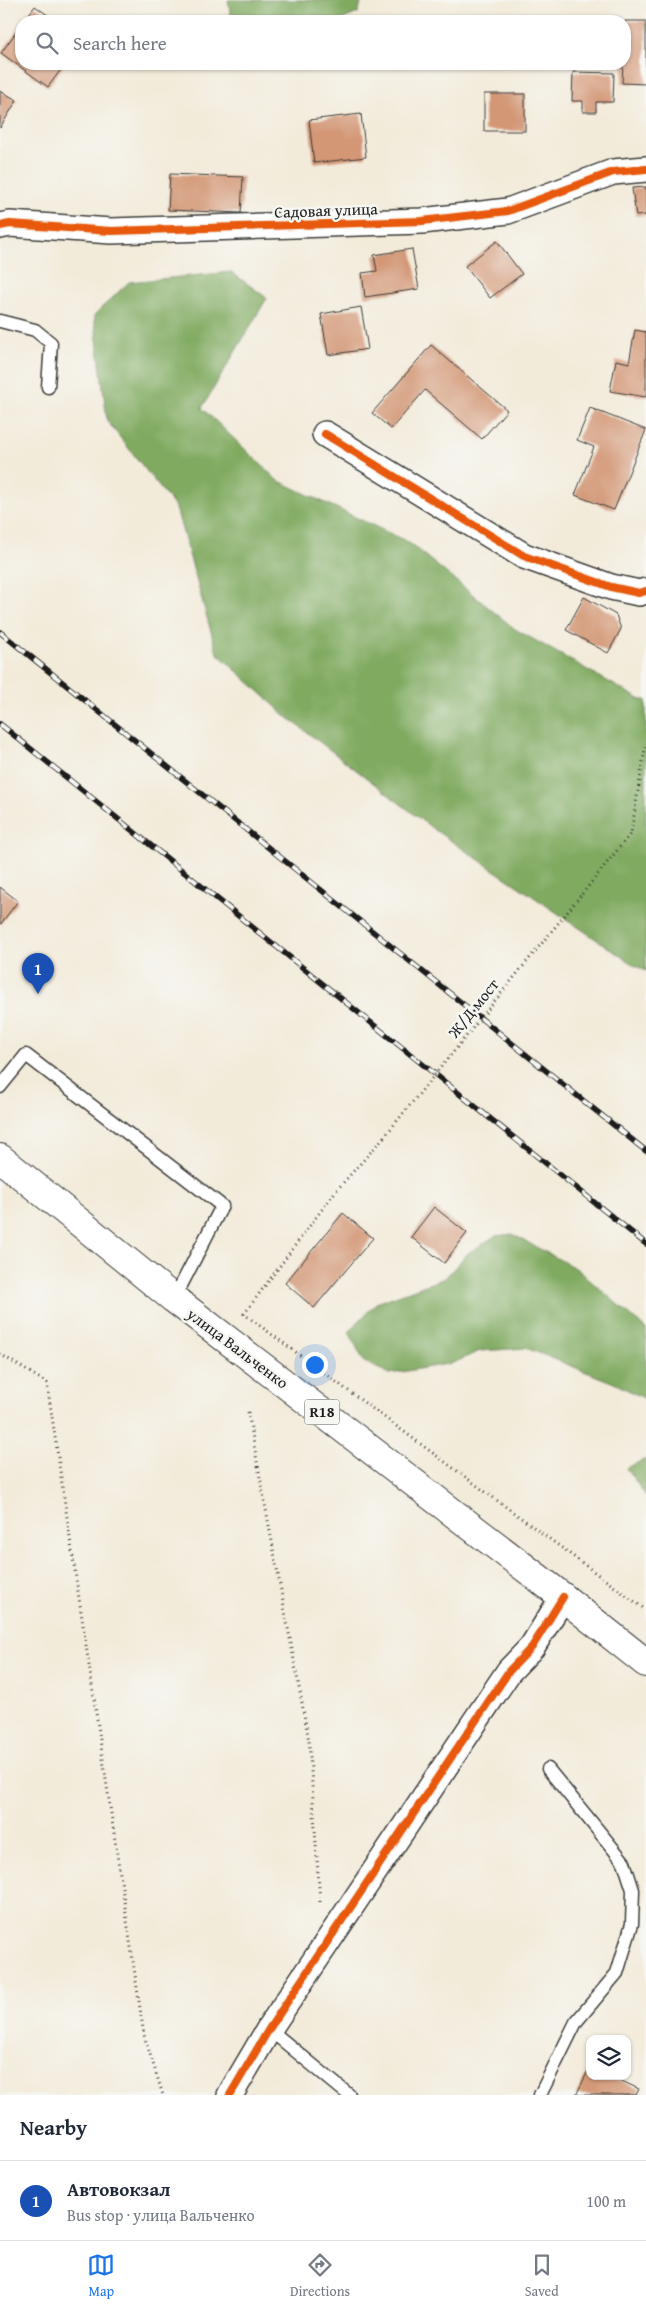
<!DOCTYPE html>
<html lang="en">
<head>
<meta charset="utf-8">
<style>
  :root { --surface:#fff; --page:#f2f2f3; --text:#1f2937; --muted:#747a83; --line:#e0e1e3; --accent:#1a73e8 }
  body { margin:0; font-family:"Gentium Book Plus",serif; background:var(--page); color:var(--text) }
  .controls { position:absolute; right:15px; bottom:15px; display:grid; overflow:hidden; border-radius:10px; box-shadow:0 1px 4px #0004 }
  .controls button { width:45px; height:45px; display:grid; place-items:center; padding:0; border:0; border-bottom:1px solid var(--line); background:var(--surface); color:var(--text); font:25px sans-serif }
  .you { position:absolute; left:314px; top:1364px; width:18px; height:18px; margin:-12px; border:4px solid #fff; border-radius:50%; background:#1a73e8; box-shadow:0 0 0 8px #1a73e833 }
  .badge { display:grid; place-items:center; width:32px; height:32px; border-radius:50%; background:var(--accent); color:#fff; font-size:16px; font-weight:700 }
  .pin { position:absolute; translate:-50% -41px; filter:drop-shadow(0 1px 2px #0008) }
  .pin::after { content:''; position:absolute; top:26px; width:18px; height:15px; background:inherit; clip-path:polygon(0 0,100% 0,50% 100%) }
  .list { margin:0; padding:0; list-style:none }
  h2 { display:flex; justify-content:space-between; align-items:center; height:65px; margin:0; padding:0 20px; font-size:21px }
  h2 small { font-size:16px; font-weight:400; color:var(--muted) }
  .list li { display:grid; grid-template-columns:32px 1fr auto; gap:15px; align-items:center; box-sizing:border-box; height:80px; padding:0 20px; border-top:1px solid var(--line) }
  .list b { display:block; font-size:19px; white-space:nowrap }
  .list p { margin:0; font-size:16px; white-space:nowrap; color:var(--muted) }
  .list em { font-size:16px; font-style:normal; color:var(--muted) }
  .icon { flex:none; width:28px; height:28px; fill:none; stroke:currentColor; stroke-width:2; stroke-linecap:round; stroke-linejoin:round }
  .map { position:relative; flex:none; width:646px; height:2095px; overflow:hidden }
  .search { position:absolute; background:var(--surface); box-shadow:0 1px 4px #0004; left:15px; right:15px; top:15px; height:55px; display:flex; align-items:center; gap:12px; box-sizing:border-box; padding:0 18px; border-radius:20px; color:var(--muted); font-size:19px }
  .sheet { height:145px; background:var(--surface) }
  nav { display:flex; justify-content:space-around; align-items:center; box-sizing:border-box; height:70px; border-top:1px solid var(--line); background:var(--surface); font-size:14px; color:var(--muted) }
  nav a { display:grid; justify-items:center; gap:2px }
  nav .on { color:var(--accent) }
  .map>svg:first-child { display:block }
  .forest { fill:#80aa61; stroke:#4e633e }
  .building { fill:#d39776 }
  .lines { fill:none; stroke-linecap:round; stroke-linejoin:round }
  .service-casing { stroke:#3c3b38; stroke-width:15 }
  .minor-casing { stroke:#3c3b38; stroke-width:28 }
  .primary-casing { stroke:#3c3b38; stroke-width:30 }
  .path { stroke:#3c3b38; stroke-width:3; stroke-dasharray:1 4; stroke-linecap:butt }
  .service { stroke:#fff; stroke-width:12 }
  .minor { stroke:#fff; stroke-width:25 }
  .primary { stroke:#fff; stroke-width:28 }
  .rail-casing { stroke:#1c1c1c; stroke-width:5.5 }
  .rail { stroke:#f6f6f2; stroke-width:4; stroke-dasharray:11; stroke-linecap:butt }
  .path-bridge { stroke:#3c3b38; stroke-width:3; stroke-dasharray:1 4; stroke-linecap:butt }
  .cycleway-casing { stroke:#f6f6f2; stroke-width:11 }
  .cycleway { stroke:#e8590c; stroke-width:8 }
  .labels { text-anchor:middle; stroke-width:5; stroke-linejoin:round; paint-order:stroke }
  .shield { fill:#f6f6f2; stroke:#5d5d5c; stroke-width:1 }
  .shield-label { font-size:15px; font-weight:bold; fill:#1c1c1c }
  .street-label { font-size:16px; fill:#1c1c1c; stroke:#f6f6f2 }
</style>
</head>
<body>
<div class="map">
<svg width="646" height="2095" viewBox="0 0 646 2095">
  <rect width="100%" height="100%" fill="#f6f6f2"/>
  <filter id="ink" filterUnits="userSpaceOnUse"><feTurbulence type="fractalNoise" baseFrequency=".02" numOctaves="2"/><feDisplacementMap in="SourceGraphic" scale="10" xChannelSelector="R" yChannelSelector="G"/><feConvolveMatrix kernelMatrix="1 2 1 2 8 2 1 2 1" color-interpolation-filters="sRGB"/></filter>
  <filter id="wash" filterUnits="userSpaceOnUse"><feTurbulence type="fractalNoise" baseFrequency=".0096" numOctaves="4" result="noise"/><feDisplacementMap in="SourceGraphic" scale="20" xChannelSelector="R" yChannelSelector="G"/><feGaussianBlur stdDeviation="1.12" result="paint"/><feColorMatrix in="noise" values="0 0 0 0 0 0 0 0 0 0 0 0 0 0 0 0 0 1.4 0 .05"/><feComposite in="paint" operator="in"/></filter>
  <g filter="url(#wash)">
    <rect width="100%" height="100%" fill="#f3ebda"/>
    <!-- forest -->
    <g class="forest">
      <polygon points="228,0 362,0 358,13 338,21 232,21"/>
      <polygon points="231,272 267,298 202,408 277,480 408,542 515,629 641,700 646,700 646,971 634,965 432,828 287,717 217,653 176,508 107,421 94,315 129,282"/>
      <polygon points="512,1234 577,1269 646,1329 646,1399 614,1383 526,1348 480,1351 453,1363 390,1374 364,1362 349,1332 376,1303 445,1278 467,1254 495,1236"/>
      <polygon points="646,1459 646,1496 626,1468"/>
    </g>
    <g id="blocks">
      <!-- building -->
      <g class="building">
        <polygon points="35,6 56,21 24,21"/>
        <polygon points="625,21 646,21 646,84 622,83 623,64 625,64"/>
        <polygon points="21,25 21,64 65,64 48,87 1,53"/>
        <polygon points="573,72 614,73 613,102 596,102 596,112 583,112 583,101 572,101"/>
        <polygon points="0,91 17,100 0,128"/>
        <rect x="484" y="94" width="41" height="37"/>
        <polygon points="361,114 366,157 314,163 309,120"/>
        <polygon points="170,174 243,177 241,213 168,210"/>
        <polygon points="646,187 646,215 636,216 632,188"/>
        <polygon points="497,241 522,274 490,298 465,266"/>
        <polygon points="412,249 419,289 365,297 362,273 377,271 374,255"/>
        <polygon points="361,307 368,349 328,355 321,314"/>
        <polygon points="635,330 646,332 646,397 610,391 616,360 629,363"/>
        <polygon points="431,345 507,410 482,439 425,390 391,429 372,413"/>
        <polygon points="590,408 646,430 614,510 575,495 594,447 577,440"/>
        <polygon points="584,597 616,615 621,629 608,653 566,630"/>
        <polygon points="0,887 18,901 0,925"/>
        <polygon points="434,1207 467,1233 444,1263 411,1237"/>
        <polygon points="343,1213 373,1238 314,1308 285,1283"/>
        <polygon points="590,2067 590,2076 611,2076 639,2089 636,2095 576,2095"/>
      </g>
    </g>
  </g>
  <g filter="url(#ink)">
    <use href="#blocks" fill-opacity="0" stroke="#3c3b38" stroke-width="1"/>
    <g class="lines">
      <!-- service casing -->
      <g class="service-casing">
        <g id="service">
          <polyline points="0,321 35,330 51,343 48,387"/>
          <polyline points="0,1087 26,1055 222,1206 174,1299"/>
          <polyline points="269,2029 349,2095"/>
          <polyline points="540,2095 576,2022 617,1973 632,1924 633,1890 624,1862 548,1769"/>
        </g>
      </g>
      <!-- minor casing -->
      <g class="minor-casing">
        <g id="minor">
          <polyline points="0,226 10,224 111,231 422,221 508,211 613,172 646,169"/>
          <polyline points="325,434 524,556 611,587 639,593 646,591"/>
          <polyline points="230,2095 269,2029 509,1671 532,1647 563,1597"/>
        </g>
      </g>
      <!-- primary casing -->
      <g class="primary-casing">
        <polyline id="primary" points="0,1158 174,1299 563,1597 646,1663"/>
      </g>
      <!-- path -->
      <g class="path">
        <polyline points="582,894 631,833 646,743"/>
        <polyline points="384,1137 335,1192 244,1314 646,1610"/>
        <polyline points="0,1354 47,1383 144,2035 163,2095"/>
        <polyline points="248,1412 309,1741 320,1902"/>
      </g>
      <!-- service -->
      <use href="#service" class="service"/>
      <!-- minor -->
      <use href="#minor" class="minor"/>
      <!-- primary -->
      <use href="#primary" class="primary"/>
      <!-- rail casing -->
      <g class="rail-casing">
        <g id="rail">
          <polyline points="0,632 646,1151"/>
          <polyline points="0,724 646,1244"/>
        </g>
      </g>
      <!-- rail -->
      <use href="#rail" class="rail"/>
      <!-- path-bridge -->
      <polyline class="path-bridge" points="384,1137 582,894"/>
      <!-- cycleway casing -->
      <g class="cycleway-casing">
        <g id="cycleway">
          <polyline points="0,226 10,224 111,231 422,221 508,211 613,172 646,169"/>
          <polyline points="325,434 524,556 611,587 639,593 646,591"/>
          <polyline points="230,2095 269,2029 509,1671 532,1647 563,1597"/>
        </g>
      </g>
      <!-- cycleway -->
      <use href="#cycleway" class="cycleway"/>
    </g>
  </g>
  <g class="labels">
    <!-- shield labels -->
    <rect class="shield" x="304.5" y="1399.5" width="35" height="25" rx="4"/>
    <g class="shield-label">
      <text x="322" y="1417">R18</text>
    </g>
    <!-- street labels -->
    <g class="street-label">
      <text transform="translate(326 210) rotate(-2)" y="6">Садовая улица</text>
      <text transform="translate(473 1008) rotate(-51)" y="6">Ж/Д мост</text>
      <text transform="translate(238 1348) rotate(37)" y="6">улица Вальченко</text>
    </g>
  </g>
</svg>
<div class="controls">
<button><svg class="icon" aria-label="layers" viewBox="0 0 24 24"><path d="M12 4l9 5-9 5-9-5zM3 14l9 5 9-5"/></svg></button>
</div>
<div class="you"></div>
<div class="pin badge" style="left:38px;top:994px;background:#1a4fb4">1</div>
<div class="search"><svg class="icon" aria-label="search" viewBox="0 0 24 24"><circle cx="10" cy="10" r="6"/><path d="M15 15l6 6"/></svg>Search here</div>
</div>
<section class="sheet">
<h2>Nearby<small></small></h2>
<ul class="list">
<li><span class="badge" style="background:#1a4fb4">1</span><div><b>Автовокзал</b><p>Bus stop · улица Вальченко</p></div><em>100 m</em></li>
</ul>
</section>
<nav>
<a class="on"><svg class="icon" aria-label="map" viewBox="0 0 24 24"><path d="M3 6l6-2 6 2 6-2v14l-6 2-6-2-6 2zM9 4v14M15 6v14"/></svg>Map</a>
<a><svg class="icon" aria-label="directions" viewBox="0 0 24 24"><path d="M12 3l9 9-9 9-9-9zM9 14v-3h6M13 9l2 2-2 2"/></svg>Directions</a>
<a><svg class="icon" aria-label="saved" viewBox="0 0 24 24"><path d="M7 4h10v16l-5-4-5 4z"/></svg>Saved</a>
</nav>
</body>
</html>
